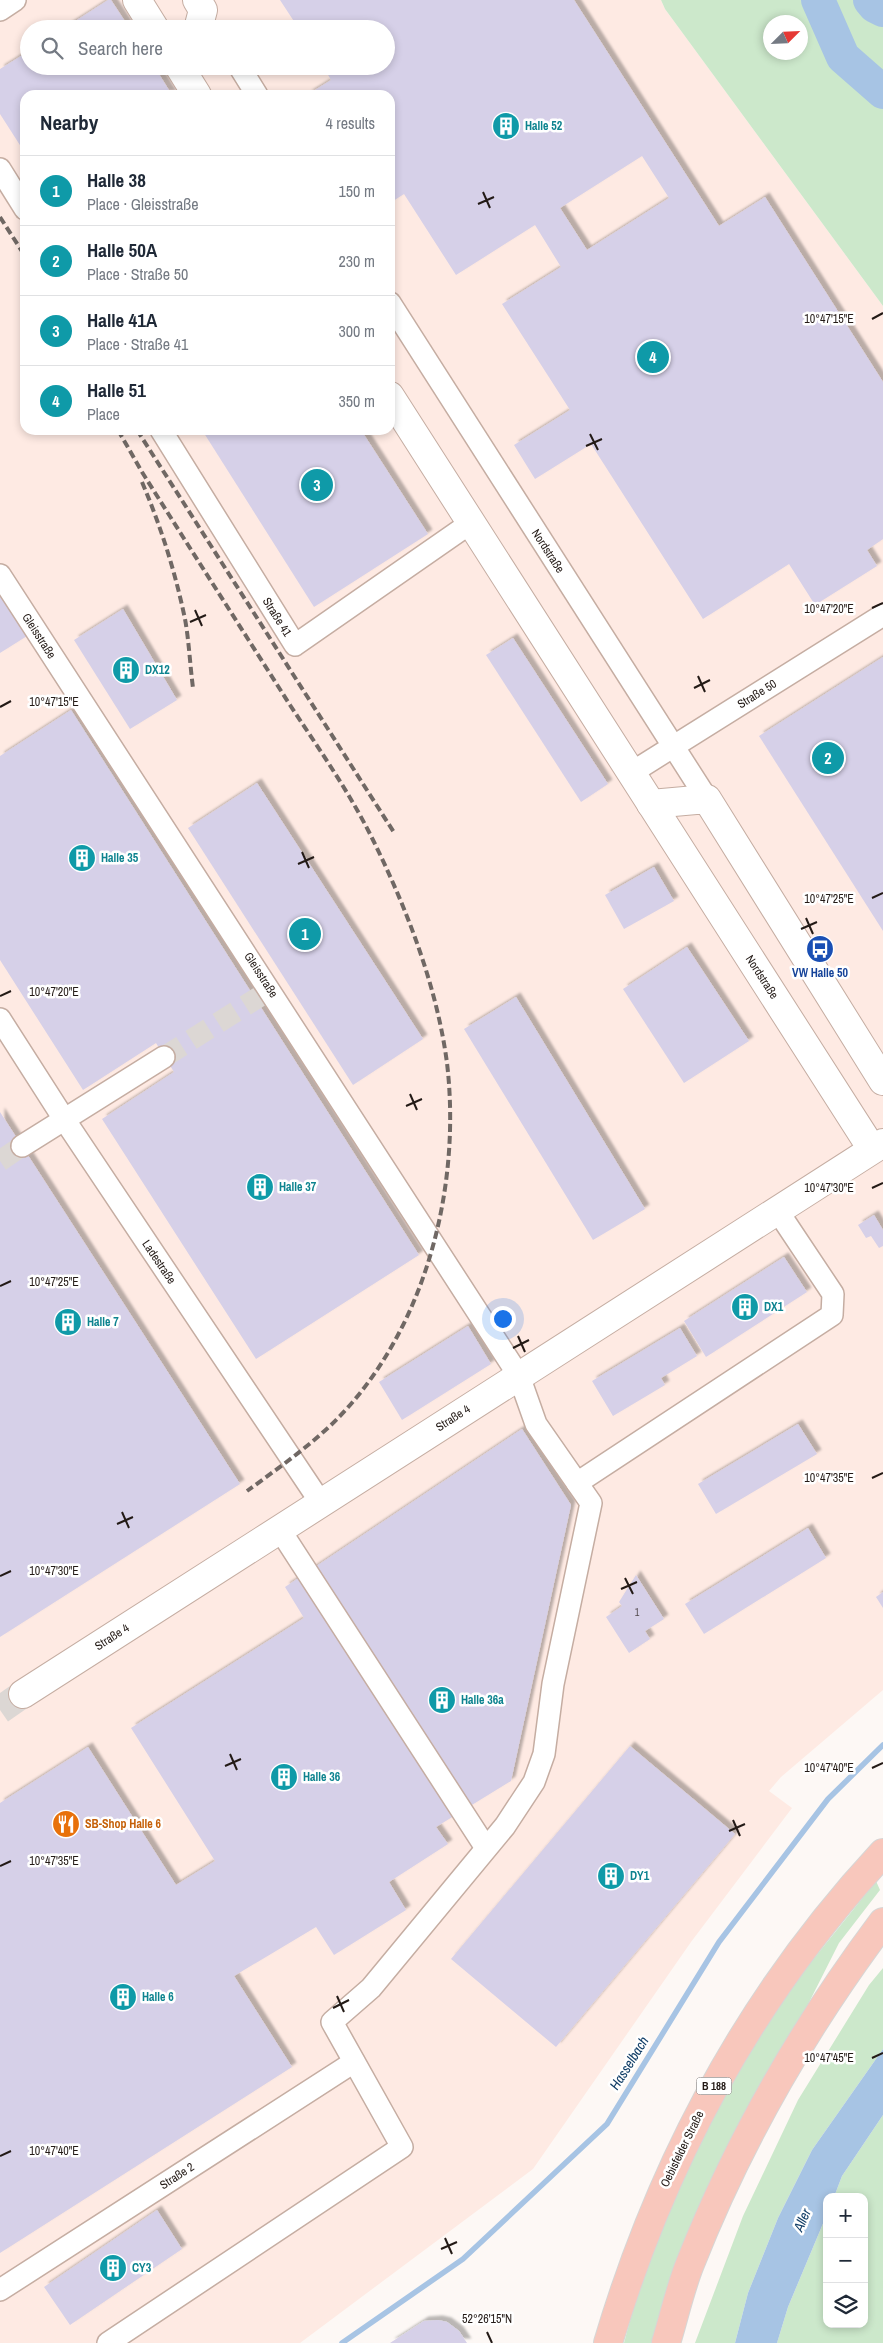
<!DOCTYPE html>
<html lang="en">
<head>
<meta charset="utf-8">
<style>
  :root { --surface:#fff; --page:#f2f2f3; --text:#1f2937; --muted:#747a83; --line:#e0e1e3; --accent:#2563eb }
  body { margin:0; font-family:"Archivo Narrow",sans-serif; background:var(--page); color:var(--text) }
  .controls { position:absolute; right:15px; bottom:15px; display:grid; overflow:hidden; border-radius:10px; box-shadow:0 2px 8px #0003 }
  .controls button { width:45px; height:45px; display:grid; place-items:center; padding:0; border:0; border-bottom:1px solid var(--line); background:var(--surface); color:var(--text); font:25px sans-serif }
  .compass { position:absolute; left:763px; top:15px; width:45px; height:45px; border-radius:50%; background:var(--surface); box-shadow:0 2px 8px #0003; rotate:66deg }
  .you { position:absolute; left:502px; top:1318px; width:18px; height:18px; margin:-12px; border:4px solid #fff; border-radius:50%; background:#1a73e8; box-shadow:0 0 0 8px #1a73e833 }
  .badge { display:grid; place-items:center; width:32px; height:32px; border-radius:50%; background:var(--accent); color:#fff; font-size:16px; font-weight:700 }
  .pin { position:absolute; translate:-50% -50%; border:2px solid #fff; box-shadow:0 1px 5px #0006 }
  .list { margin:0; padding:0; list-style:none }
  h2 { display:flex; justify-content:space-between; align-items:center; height:65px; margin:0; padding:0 20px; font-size:21px }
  h2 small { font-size:16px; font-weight:400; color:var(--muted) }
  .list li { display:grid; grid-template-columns:32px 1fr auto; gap:15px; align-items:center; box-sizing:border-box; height:70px; padding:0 20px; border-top:1px solid var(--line) }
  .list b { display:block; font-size:19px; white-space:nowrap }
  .list p { margin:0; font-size:16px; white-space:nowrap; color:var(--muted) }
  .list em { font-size:16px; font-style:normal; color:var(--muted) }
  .icon { flex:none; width:28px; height:28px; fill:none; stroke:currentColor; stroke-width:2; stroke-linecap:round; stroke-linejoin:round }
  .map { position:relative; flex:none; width:883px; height:2343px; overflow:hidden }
  .search { position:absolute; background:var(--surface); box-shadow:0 2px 8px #0003; left:20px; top:20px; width:375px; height:55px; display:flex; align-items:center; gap:12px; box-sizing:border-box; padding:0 18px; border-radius:28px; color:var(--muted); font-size:19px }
  .panel { position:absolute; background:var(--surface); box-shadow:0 2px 8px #0003; left:20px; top:90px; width:375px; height:345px; border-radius:15px }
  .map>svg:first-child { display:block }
  .industrial { fill:#feeae3; fill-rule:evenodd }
  .green { fill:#cce8cb; fill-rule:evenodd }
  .water { fill:#a7c4e4 }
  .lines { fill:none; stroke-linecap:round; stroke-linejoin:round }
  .stream { stroke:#a7c4e4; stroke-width:5.5 }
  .river { stroke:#a7c4e4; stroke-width:34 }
  .building { fill:#d6d0e8; fill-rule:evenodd; filter:url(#shadow) }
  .street-tunnel { stroke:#dcd7d4; stroke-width:21; stroke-dasharray:21 11; stroke-linecap:butt }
  .secondary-tunnel { stroke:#dcd7d4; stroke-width:28; stroke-dasharray:28 14; stroke-linecap:butt }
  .street-casing { stroke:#c5ada2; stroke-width:24 }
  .secondary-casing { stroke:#c5ada2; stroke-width:30 }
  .primary-casing { stroke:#d7d6d5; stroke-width:30 }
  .street { stroke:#fff; stroke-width:21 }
  .secondary { stroke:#fff; stroke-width:28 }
  .primary { stroke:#f8c7bc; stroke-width:28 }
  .rail { stroke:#706864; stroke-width:4; stroke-dasharray:8 4; stroke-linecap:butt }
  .ticks { fill:none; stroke:#231a16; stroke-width:2 }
  .labels { text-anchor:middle; stroke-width:5; stroke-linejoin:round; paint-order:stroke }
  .number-label { font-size:10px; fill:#50484a }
  .shield { fill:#fff; stroke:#655f5c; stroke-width:1 }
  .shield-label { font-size:11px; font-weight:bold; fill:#231a16 }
  .culture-label { font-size:12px; font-weight:bold; fill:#0d838f; stroke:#fff; text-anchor:start }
  .street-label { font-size:12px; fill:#231a16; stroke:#fff }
  .transit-label { font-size:12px; font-weight:bold; fill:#164399; stroke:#fff }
  .food-label { font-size:12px; font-weight:bold; fill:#c56008; stroke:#fff; text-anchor:start }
  .water-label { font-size:14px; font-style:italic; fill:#123e67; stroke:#fff }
  .ticks-label { font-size:12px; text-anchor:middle; fill:#231a16; stroke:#fff; stroke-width:5; stroke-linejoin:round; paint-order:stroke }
</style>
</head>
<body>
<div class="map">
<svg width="883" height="2343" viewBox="0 0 883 2343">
  <defs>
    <filter id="shadow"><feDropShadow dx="4.5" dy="-4.5" stdDeviation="1" flood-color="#0004"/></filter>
  </defs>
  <rect width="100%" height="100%" fill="#fdf8f5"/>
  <!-- industrial -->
  <path class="industrial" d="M0,0H661L665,9L883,306V1690L781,1777L769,1791L792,1808L691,1942L533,2169L300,2343H0ZM29,29H386V66H29ZM25,95H390V430H25Z"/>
  <!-- green -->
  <g class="green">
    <path d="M661,0H883V306L665,9ZM800,22V52H770V22Z"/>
    <path d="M876,1881L880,1890L839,1943L678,2262L652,2343H624C658,2213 719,2083 800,1976C825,1944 851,1913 876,1881Z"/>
    <polygon points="883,1968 883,2049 812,2150 778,2218 748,2293 735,2343 695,2343 743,2216 798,2100 869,1985"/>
    <polygon points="883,2115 883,2343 777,2343 788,2307 827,2214 827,2324 864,2324 864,2197 834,2197 842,2176"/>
  </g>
  <!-- water -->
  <polygon class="water" points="883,2049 883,2115 842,2176 834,2197 827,2197 827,2214 788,2307 777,2343 735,2343 748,2293 778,2218 812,2150"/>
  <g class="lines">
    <!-- stream -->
    <polyline class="stream" points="342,2343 463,2259 607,2124 719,1942 828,1799 883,1745"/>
    <!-- river -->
    <g class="river">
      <polyline points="818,0 843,57 883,92"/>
      <polyline points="870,0 875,6 883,10"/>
    </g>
  </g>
  <!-- building -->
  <g class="building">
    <polygon points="108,0 111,0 130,29 63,29"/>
    <path d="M280,0H574L719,226L765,197L883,382V539L867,550L877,566L815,605L789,564L703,619L591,444L535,479L514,445L570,410L502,304L561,267L535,225L456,275L404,194L390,203V95H307L331,80L323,66H386V29H299ZM642,156L669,198L587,250L560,208Z"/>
    <polygon points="29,51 29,66 154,66 172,95 25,95 25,153 0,114 0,69"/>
    <polygon points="202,430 361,430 428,534 314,607"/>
    <polygon points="0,594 27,636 0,653"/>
    <polygon points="123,609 177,700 130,729 74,640"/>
    <polygon points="513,638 608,784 581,802 486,655"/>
    <polygon points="883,657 883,931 759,736"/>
    <polygon points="71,710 419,1255 256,1359 102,1119 174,1072 156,1043 83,1090 0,960 0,756"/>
    <polygon points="257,783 423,1039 353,1085 188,828"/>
    <polygon points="654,867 674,901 624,929 605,895"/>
    <polygon points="687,947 749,1041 684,1083 623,989"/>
    <polygon points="516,997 645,1209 593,1240 464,1029"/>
    <polygon points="0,1112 240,1484 0,1637"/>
    <polygon points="874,1215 883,1230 883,1246 879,1248 871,1236 866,1238 858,1225"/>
    <polygon points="784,1257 807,1292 706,1357 684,1321"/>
    <polygon points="468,1326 491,1364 402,1420 379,1382"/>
    <polygon points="680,1328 697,1356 661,1378 665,1385 613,1416 592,1381"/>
    <polygon points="798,1424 817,1454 716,1514 698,1484"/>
    <polygon points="522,1429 571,1505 511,1781 436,1827 448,1844 389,1882 406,1910 334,1955 316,1927 234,1976 292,2067 0,2253 0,1803 88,1747 176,1885 215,1861 131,1728 304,1618 285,1587"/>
    <polygon points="808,1528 826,1558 704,1634 685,1604"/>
    <polygon points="636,1575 664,1619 645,1631 650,1639 629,1653 606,1617 622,1606 619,1602"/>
    <polygon points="883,1592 883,1608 876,1597"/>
    <polygon points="630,1746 735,1834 556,2047 451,1959"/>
    <polygon points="157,2210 182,2249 70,2325 44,2287"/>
    <polygon points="438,2320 447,2322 459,2331 467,2343 390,2343 424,2321"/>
  </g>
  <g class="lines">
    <!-- street-tunnel -->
    <g class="street-tunnel">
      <polyline points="164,1057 270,990"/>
      <polyline points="0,1161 22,1146"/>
    </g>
    <!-- secondary-tunnel -->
    <polyline class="secondary-tunnel" points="0,1710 23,1694"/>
    <!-- street casing -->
    <g class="street-casing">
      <g id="street">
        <polyline points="0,10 15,0"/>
        <polyline points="239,66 257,95"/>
        <polyline points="0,169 25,209"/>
        <polyline points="390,303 707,799"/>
        <polyline points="161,430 295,645 472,522"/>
        <polyline points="0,575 519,1376 536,1424 591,1503 553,1684 544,1754 534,1782 505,1826 371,1988 332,2022 402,2147 108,2343"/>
        <polyline points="631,773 883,615"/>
        <polyline points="0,1019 64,1119 321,1503"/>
        <polyline points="22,1146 164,1057"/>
        <polyline points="577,1483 832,1315 833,1294 777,1210"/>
        <polyline points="280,1530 486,1848"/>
        <polyline points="0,2290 354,2062"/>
      </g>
    </g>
    <!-- secondary casing -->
    <g class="secondary-casing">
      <g id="secondary">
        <polyline points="137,0 155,29"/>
        <polyline points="197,0 203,10 198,29"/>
        <polyline points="179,66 197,95"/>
        <polyline points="390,396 872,1149"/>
        <polyline points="651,804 707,799 883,1081"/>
        <polyline points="23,1694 883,1143"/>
      </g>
    </g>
    <!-- primary casing -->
    <g class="primary-casing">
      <g id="primary">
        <path d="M608,2343C663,2158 751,1995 883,1853"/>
        <path d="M666,2343C674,2317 680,2289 690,2264C738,2142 805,2026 883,1922"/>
      </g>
    </g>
    <!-- street -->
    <use href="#street" class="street"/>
    <!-- secondary -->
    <use href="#secondary" class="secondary"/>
    <!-- primary -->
    <use href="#primary" class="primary"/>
    <!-- rail -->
    <g class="rail">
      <polyline points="0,217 25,256"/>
      <path d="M118,430L142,472C191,550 241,628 290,705C319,749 350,793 373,840C407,909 437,987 447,1063C462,1190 424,1336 330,1426C304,1450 276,1470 247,1491"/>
      <polyline points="137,430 395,834"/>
      <path d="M142,482C161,527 175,571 185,619C189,641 190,665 193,688"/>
    </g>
  </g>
  <!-- ticks -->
  <path class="ticks" d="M483,192L490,208M478,204L494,197M872,319L883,313M590,434L598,450M586,446L602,439M872,608L883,603M195,610L202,626M190,622L206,615M698,676L705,692M694,688L710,680M0,707L11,701M302,852L309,868M298,864L314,857M872,898L883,893M806,918L813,934M801,929L817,922M0,996L11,991M410,1094L417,1110M406,1106L422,1099M872,1188L883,1183M0,1286L11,1281M518,1336L525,1352M513,1348L529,1340M872,1478L883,1473M122,1512L129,1528M117,1524L133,1517M0,1576L11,1571M625,1578L633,1594M621,1589L637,1582M230,1754L237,1770M225,1766L241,1759M872,1768L883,1763M733,1820L740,1836M729,1831L745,1824M0,1866L11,1861M337,1996L344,2012M333,2008L349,2000M872,2058L883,2053M0,2156L11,2151M445,2238L452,2254M441,2249L457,2242M487,2332L492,2343"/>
  <!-- icons -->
  <defs>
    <g id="building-disc" transform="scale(1.4375)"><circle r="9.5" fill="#0f9aa8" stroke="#fff"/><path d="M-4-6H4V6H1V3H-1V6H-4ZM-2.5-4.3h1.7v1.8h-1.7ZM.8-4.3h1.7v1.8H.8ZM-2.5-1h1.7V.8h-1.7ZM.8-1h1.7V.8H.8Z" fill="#fff"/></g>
    <g id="bus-disc" transform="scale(1.4375)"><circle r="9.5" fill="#1a4fb4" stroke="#fff"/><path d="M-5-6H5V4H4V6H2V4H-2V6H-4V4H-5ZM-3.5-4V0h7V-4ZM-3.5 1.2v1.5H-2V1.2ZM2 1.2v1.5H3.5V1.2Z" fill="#fff"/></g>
    <g id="restaurant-disc" transform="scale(1.4375)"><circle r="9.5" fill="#e8710a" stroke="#fff"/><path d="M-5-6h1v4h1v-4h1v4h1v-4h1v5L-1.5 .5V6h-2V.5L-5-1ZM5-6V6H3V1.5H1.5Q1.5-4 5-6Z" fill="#fff"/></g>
  </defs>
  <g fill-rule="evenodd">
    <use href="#building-disc" x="506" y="126"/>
    <use href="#building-disc" x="126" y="670"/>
    <use href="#building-disc" x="82" y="858"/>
    <use href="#bus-disc" x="820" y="949"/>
    <use href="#building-disc" x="260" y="1187"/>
    <use href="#building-disc" x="745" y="1307"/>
    <use href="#building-disc" x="68" y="1322"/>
    <use href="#building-disc" x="442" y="1700"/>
    <use href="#building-disc" x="284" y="1777"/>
    <use href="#restaurant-disc" x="66" y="1824"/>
    <use href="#building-disc" x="611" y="1876"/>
    <use href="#building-disc" x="123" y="1997"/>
    <use href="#building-disc" x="113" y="2268"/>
  </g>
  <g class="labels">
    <!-- number labels -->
    <g class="number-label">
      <text x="637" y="1616">1</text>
    </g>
    <!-- shield labels -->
    <rect class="shield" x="696.5" y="2077.5" width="35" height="17" rx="4"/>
    <g class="shield-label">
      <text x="714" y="2090">B 188</text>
    </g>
    <!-- culture labels -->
    <g class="culture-label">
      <text x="525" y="130">Halle 52</text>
      <text x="145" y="674">DX12</text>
      <text x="101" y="862">Halle 35</text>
      <text x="279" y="1191">Halle 37</text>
      <text x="764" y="1311">DX1</text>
      <text x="87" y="1326">Halle 7</text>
      <text x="461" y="1704">Halle 36a</text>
      <text x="303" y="1781">Halle 36</text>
      <text x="630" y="1880">DY1</text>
      <text x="142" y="2001">Halle 6</text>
      <text x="132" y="2272">CY3</text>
    </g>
    <!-- street labels -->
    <g class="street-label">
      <text transform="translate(548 551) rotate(57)" y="4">Nordstraße</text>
      <text transform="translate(277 617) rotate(58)" y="4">Straße 41</text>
      <text transform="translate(39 636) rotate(57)" y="4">Gleisstraße</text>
      <text transform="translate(757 694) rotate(-32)" y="4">Straße 50</text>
      <text transform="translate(261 975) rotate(57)" y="4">Gleisstraße</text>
      <text transform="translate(762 977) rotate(57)" y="4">Nordstraße</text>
      <text transform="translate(159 1262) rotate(56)" y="4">Ladestraße</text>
      <text transform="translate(453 1418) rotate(-33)" y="4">Straße 4</text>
      <text transform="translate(112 1637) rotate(-33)" y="4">Straße 4</text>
      <text transform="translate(682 2149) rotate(-64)" y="4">Oebisfelder Straße</text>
      <text transform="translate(177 2176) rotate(-33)" y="4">Straße 2</text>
    </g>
    <!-- transit labels -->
    <g class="transit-label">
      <text x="820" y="977">VW Halle 50</text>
    </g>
    <!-- food labels -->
    <g class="food-label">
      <text x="85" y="1828">SB-Shop Halle 6</text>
    </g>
    <!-- water labels -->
    <g class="water-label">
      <text transform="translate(629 2063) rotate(-58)" y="5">Hasselbach</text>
      <text transform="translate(802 2220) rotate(-66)" y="5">Aller</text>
    </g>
  </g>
  <g class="ticks-label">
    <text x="829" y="323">10°47'15"E</text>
    <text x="829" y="613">10°47'20"E</text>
    <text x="54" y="706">10°47'15"E</text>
    <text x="829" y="903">10°47'25"E</text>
    <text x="54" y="996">10°47'20"E</text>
    <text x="829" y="1192">10°47'30"E</text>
    <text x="54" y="1286">10°47'25"E</text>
    <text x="829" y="1482">10°47'35"E</text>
    <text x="54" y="1575">10°47'30"E</text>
    <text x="829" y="1772">10°47'40"E</text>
    <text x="54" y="1865">10°47'35"E</text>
    <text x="829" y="2062">10°47'45"E</text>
    <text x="54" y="2155">10°47'40"E</text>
    <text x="487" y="2323">52°26'15"N</text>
  </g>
</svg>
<div class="controls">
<button>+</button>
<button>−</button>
<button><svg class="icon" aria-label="layers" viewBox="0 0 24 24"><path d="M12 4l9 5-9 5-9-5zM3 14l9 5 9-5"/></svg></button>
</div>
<svg class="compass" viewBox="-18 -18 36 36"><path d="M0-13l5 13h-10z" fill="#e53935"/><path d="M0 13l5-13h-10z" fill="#747a83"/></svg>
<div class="you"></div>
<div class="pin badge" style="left:305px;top:934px;background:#0f9aa8">1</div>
<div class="pin badge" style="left:828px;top:758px;background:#0f9aa8">2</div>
<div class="pin badge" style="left:317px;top:485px;background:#0f9aa8">3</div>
<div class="pin badge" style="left:653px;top:357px;background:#0f9aa8">4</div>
<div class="search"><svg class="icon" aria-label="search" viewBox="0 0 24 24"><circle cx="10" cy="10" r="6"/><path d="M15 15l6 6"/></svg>Search here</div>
<section class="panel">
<h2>Nearby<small>4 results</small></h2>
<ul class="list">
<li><span class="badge" style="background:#0f9aa8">1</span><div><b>Halle 38</b><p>Place · Gleisstraße</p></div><em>150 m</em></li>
<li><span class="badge" style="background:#0f9aa8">2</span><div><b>Halle 50A</b><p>Place · Straße 50</p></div><em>230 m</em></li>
<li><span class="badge" style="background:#0f9aa8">3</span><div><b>Halle 41A</b><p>Place · Straße 41</p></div><em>300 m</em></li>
<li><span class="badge" style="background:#0f9aa8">4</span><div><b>Halle 51</b><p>Place</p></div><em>350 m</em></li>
</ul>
</section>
</div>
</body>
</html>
